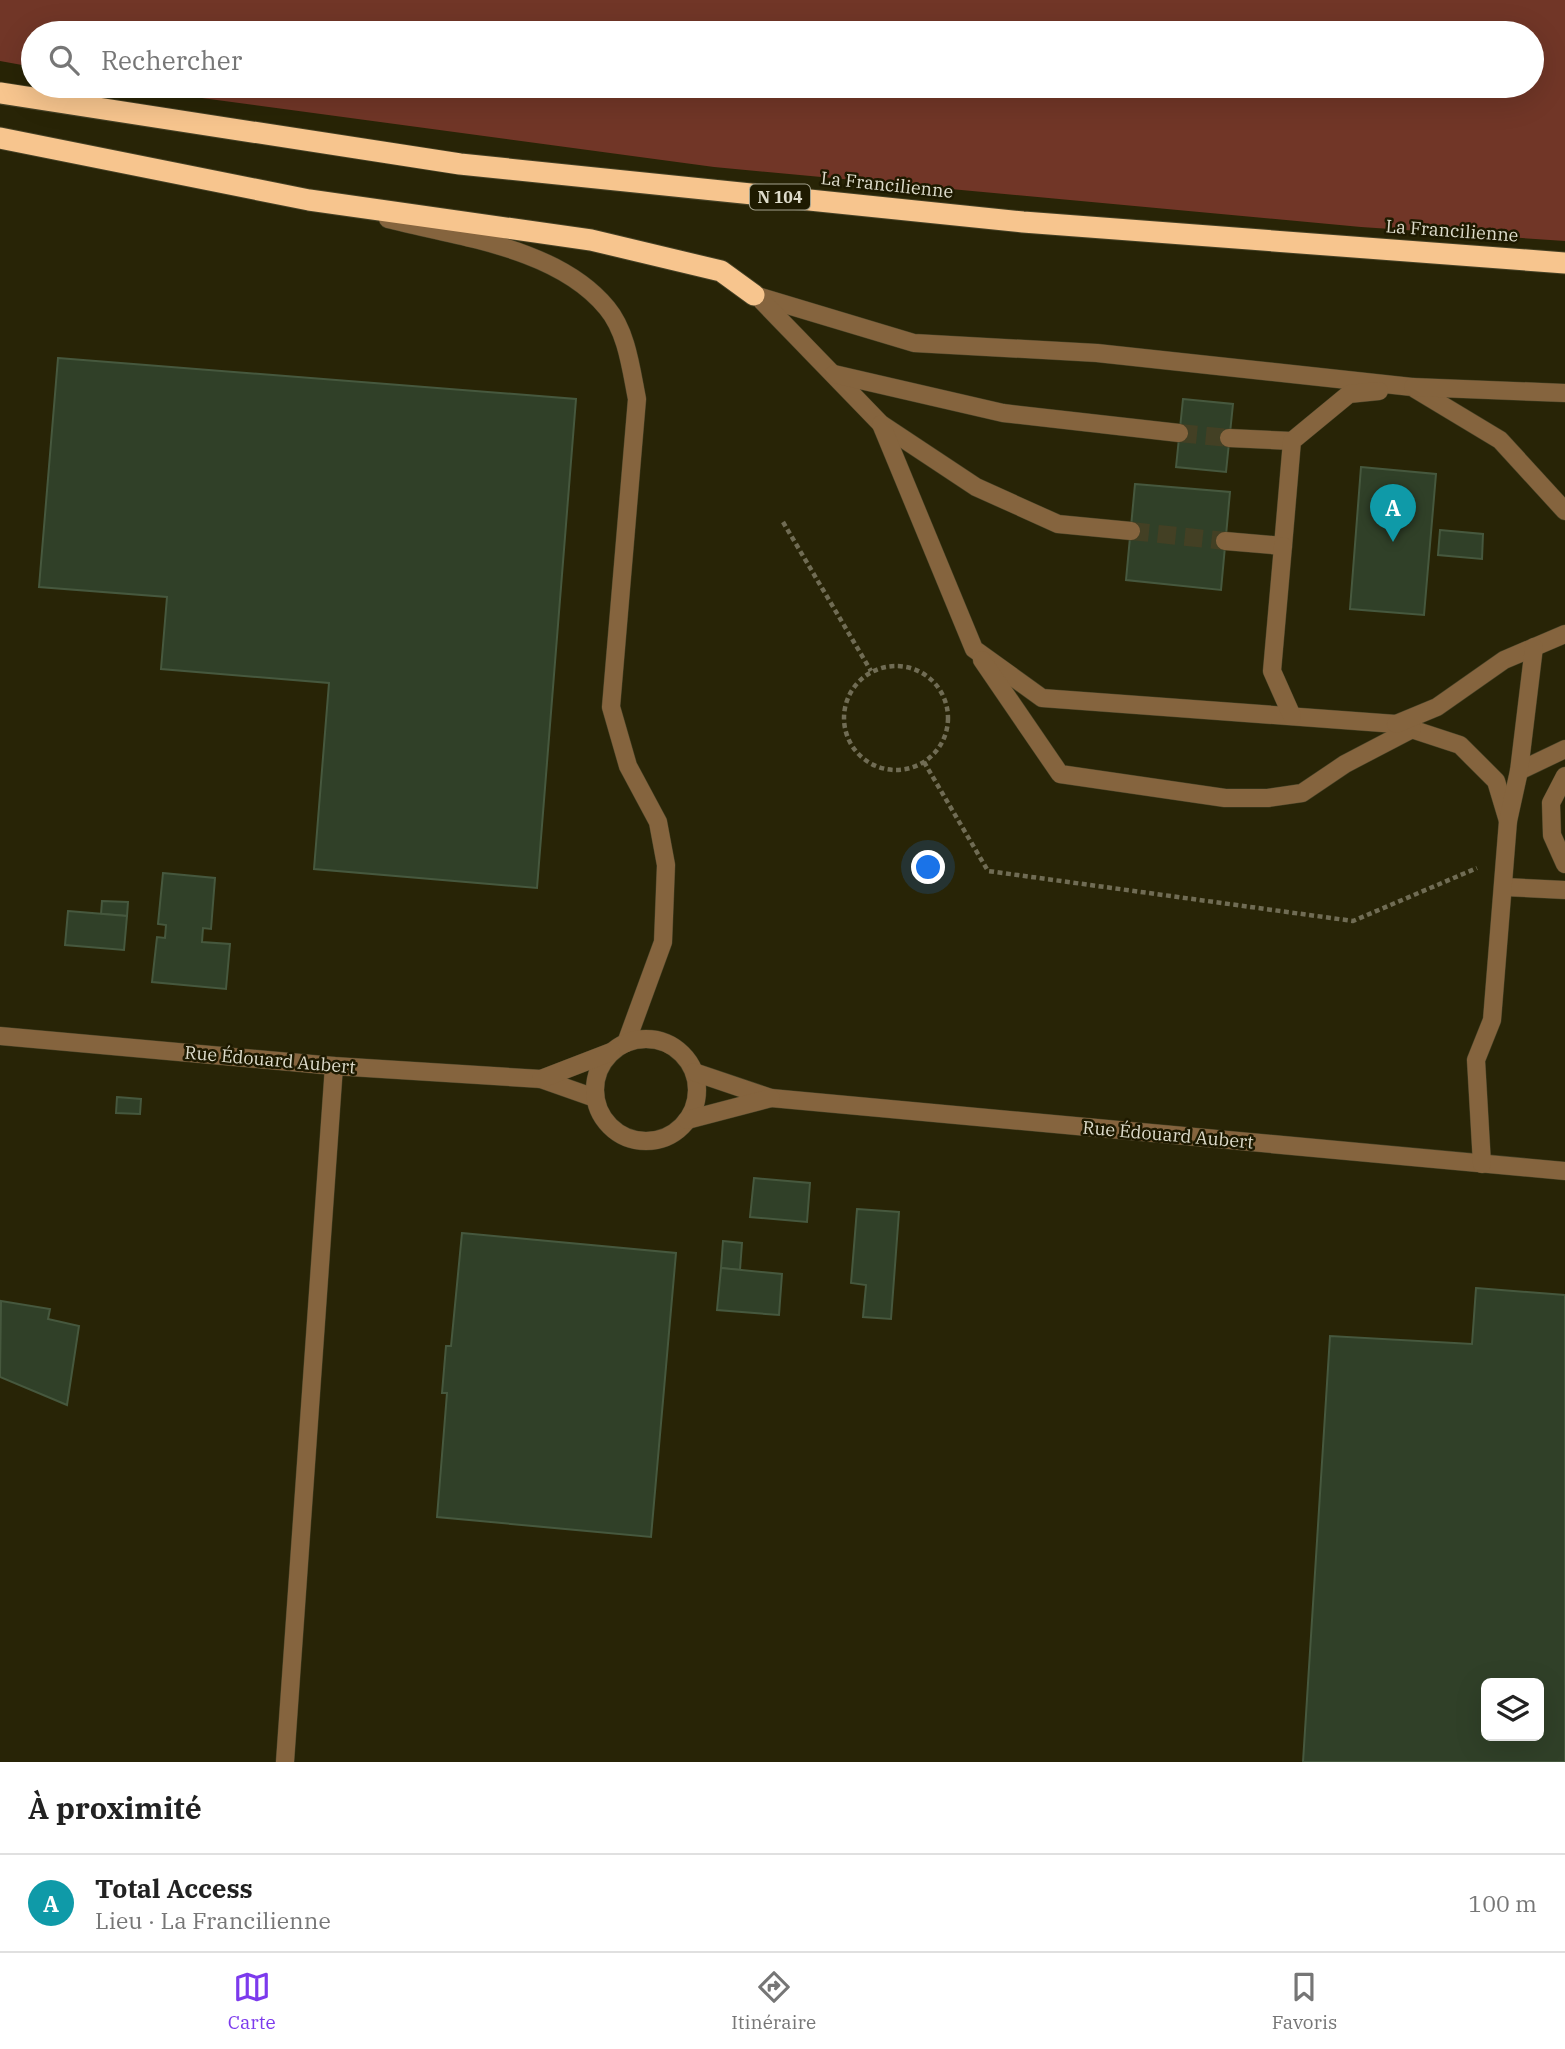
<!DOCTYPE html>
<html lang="fr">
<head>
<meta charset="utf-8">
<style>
  :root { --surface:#fff; --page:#f6f6f6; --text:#222; --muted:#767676; --line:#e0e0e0; --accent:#7c3aed }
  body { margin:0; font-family:"IBM Plex Serif",serif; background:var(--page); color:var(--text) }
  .controls { position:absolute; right:21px; bottom:21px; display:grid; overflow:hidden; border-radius:10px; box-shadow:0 7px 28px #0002 }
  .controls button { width:63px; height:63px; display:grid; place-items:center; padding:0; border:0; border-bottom:2px solid var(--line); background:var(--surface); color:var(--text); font:35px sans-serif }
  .you { position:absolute; left:929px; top:868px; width:24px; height:24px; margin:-18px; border:5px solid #fff; border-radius:50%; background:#1a73e8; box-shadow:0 0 0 10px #1a73e833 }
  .badge { display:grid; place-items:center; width:46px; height:46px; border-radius:50%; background:var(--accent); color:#fff; font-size:23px; font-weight:700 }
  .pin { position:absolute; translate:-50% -58px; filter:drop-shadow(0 2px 4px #0008) }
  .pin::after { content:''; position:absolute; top:37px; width:24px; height:21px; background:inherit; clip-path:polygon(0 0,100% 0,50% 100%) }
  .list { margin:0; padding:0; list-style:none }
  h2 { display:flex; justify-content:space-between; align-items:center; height:91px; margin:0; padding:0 28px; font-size:30px }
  h2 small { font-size:23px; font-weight:400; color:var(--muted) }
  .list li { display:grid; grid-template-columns:46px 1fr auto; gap:21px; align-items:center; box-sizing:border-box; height:98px; padding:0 28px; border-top:2px solid var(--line) }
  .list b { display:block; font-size:26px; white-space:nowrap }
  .list p { margin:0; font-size:23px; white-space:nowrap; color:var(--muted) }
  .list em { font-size:23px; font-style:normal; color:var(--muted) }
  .icon { flex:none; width:38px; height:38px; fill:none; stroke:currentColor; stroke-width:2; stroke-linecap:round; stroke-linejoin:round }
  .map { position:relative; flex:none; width:1565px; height:1762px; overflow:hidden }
  .search { position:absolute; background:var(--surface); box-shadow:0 7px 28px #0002; left:21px; right:21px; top:21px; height:77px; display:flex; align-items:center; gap:18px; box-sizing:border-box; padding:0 24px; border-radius:38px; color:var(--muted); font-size:26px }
  .sheet { height:189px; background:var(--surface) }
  nav { display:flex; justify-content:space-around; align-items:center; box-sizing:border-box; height:98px; border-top:2px solid var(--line); background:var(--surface); font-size:19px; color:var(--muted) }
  nav a { display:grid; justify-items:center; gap:4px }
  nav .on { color:var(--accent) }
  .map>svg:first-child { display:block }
  .green { fill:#713627 }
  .building { fill:#304028; stroke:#46583e; stroke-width:2; fill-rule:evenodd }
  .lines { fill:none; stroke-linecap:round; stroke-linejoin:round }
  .minor-tunnel { stroke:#434024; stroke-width:18; stroke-dasharray:18 9; stroke-linecap:butt }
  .minor-casing { stroke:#454126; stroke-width:19 }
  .highway-casing { stroke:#454126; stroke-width:23 }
  .path { stroke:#706c54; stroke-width:4.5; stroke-dasharray:5 3.5; stroke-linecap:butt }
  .minor { stroke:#85643e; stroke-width:18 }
  .highway { stroke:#f7c58e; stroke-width:21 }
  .labels { text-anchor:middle; stroke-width:5; stroke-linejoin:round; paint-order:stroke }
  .shield { fill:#1e1a00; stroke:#a4a28e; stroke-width:2 }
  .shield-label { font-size:16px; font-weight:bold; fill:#dedccb }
  .street-label { font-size:18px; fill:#dedccb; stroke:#1e1a00 }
</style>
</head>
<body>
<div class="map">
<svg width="1565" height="1762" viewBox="0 0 1565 1762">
  <rect width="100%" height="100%" fill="#282406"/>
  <!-- green -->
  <polygon class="green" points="0,0 1565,0 1565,241 1361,227 714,167 187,96 131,86 1532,86 1532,33 33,33 33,67 0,61"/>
  <!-- building -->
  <g class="building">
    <polygon points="58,358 576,399 537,888 314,869 329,683 161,669 167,597 39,587"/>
    <polygon points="1183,399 1233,404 1226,472 1176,467"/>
    <polygon points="1361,467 1436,474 1424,615 1350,609"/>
    <polygon points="1135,484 1230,492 1221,590 1126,580"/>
    <polygon points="1440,530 1483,534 1482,559 1438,555"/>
    <polygon points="163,873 215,878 211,929 203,928 202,942 230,944 226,989 152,982 157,937 165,938 166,925 158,924"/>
    <polygon points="102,901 128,902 127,916 101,914"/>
    <polygon points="68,911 127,916 124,950 65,945"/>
    <polygon points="117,1097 141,1099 140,1114 116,1113"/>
    <polygon points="754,1178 810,1183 807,1222 750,1217"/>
    <polygon points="857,1209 899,1212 891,1319 863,1317 866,1285 851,1283"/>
    <polygon points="462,1233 676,1253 651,1537 437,1517 447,1393 442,1393 446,1346 451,1346"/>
    <polygon points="723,1241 742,1243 740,1270 721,1268"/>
    <polygon points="721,1268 782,1274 779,1315 717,1310"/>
    <path d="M1476,1288L1565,1295V1762H1303L1330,1336L1472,1344ZM1486,1683H1539V1736H1486Z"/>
    <polygon points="1,1301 50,1309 48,1319 79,1326 67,1405 0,1377"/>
  </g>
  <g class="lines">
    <!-- minor-tunnel -->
    <g class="minor-tunnel">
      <polyline points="1179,433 1229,438"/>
      <polyline points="1131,531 1225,541"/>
    </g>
    <!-- minor casing -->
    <g class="minor-casing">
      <g id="minor">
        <path d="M388,219C459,237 558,248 607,308C627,332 631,369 637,399L611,707L628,766L658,822L666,865L663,942L626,1043"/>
        <polyline points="754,295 914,343 1097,353 1412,387 1500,440 1565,511"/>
        <polyline points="762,301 881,424 976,487 1058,524 1131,531"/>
        <polyline points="834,374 1003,413 1179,433"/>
        <polyline points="1413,387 1565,393"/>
        <polyline points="881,424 974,649 1042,698 1396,724 1460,745 1496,781 1508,821"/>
        <polyline points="1229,438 1292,441"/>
        <polyline points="1225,541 1283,546 1292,441 1349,394 1379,391"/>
        <polyline points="1283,546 1272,671 1292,716"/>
        <polyline points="982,660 1060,774 1225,798 1268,798 1302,793 1345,764 1412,729"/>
        <polyline points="1396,724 1437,707 1504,660 1565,634"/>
        <polyline points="1519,771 1565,749"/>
        <polyline points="1565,776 1551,803 1552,835 1565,864"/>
        <polyline points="1504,887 1565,890"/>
        <polyline points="0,1036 334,1066 541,1079 595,1098"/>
        <circle cx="646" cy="1090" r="51"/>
        <polyline points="694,1072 771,1098 1565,1171"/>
        <polyline points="541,1079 611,1052"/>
        <polyline points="687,1120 771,1098"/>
        <polyline points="1482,1164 1476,1060 1492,1020 1508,821 1519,771 1534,647"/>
        <polyline points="285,1762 334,1066"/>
      </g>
    </g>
    <!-- highway casing -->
    <g class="highway-casing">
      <g id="highway">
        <polyline points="0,93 460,164 1023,222 1565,263"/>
        <polyline points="0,138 309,200 591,240 721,271 754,295"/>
      </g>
    </g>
    <!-- path -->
    <g class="path">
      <polyline points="783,522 871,671"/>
      <circle cx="896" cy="718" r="52"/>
      <polyline points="924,762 988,871 1353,921 1477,868"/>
    </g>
    <!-- minor -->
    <use href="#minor" class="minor"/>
    <!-- highway -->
    <use href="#highway" class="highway"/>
  </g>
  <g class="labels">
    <!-- shield labels -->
    <rect class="shield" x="750" y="184.5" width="60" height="25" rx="5"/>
    <g class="shield-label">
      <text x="780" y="203">N 104</text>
    </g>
    <!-- street labels -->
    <g class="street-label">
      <text transform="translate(887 185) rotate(6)" y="6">La Francilienne</text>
      <text transform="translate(1452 231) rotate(4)" y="6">La Francilienne</text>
      <text transform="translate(270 1060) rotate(5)" y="6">Rue Édouard Aubert</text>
      <text transform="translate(1168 1135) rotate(5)" y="6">Rue Édouard Aubert</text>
    </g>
  </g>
</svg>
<div class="controls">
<button><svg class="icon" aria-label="layers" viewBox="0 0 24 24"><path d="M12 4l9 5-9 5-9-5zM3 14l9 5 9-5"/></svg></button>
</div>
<div class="you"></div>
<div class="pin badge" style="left:1393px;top:542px;background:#0f9aa8">A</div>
<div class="search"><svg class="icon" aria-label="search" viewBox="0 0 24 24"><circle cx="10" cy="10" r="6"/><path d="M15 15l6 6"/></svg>Rechercher</div>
</div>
<section class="sheet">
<h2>À proximité<small></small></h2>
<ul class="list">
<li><span class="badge" style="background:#0f9aa8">A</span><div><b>Total Access</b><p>Lieu · La Francilienne</p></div><em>100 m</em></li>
</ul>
</section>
<nav>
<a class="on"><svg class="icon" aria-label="map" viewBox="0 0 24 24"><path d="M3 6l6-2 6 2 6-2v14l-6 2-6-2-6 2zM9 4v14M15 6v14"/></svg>Carte</a>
<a><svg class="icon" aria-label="directions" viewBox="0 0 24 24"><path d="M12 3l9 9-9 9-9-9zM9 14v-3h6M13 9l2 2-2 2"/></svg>Itinéraire</a>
<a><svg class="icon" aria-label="saved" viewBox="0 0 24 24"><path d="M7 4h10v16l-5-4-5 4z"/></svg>Favoris</a>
</nav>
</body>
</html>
